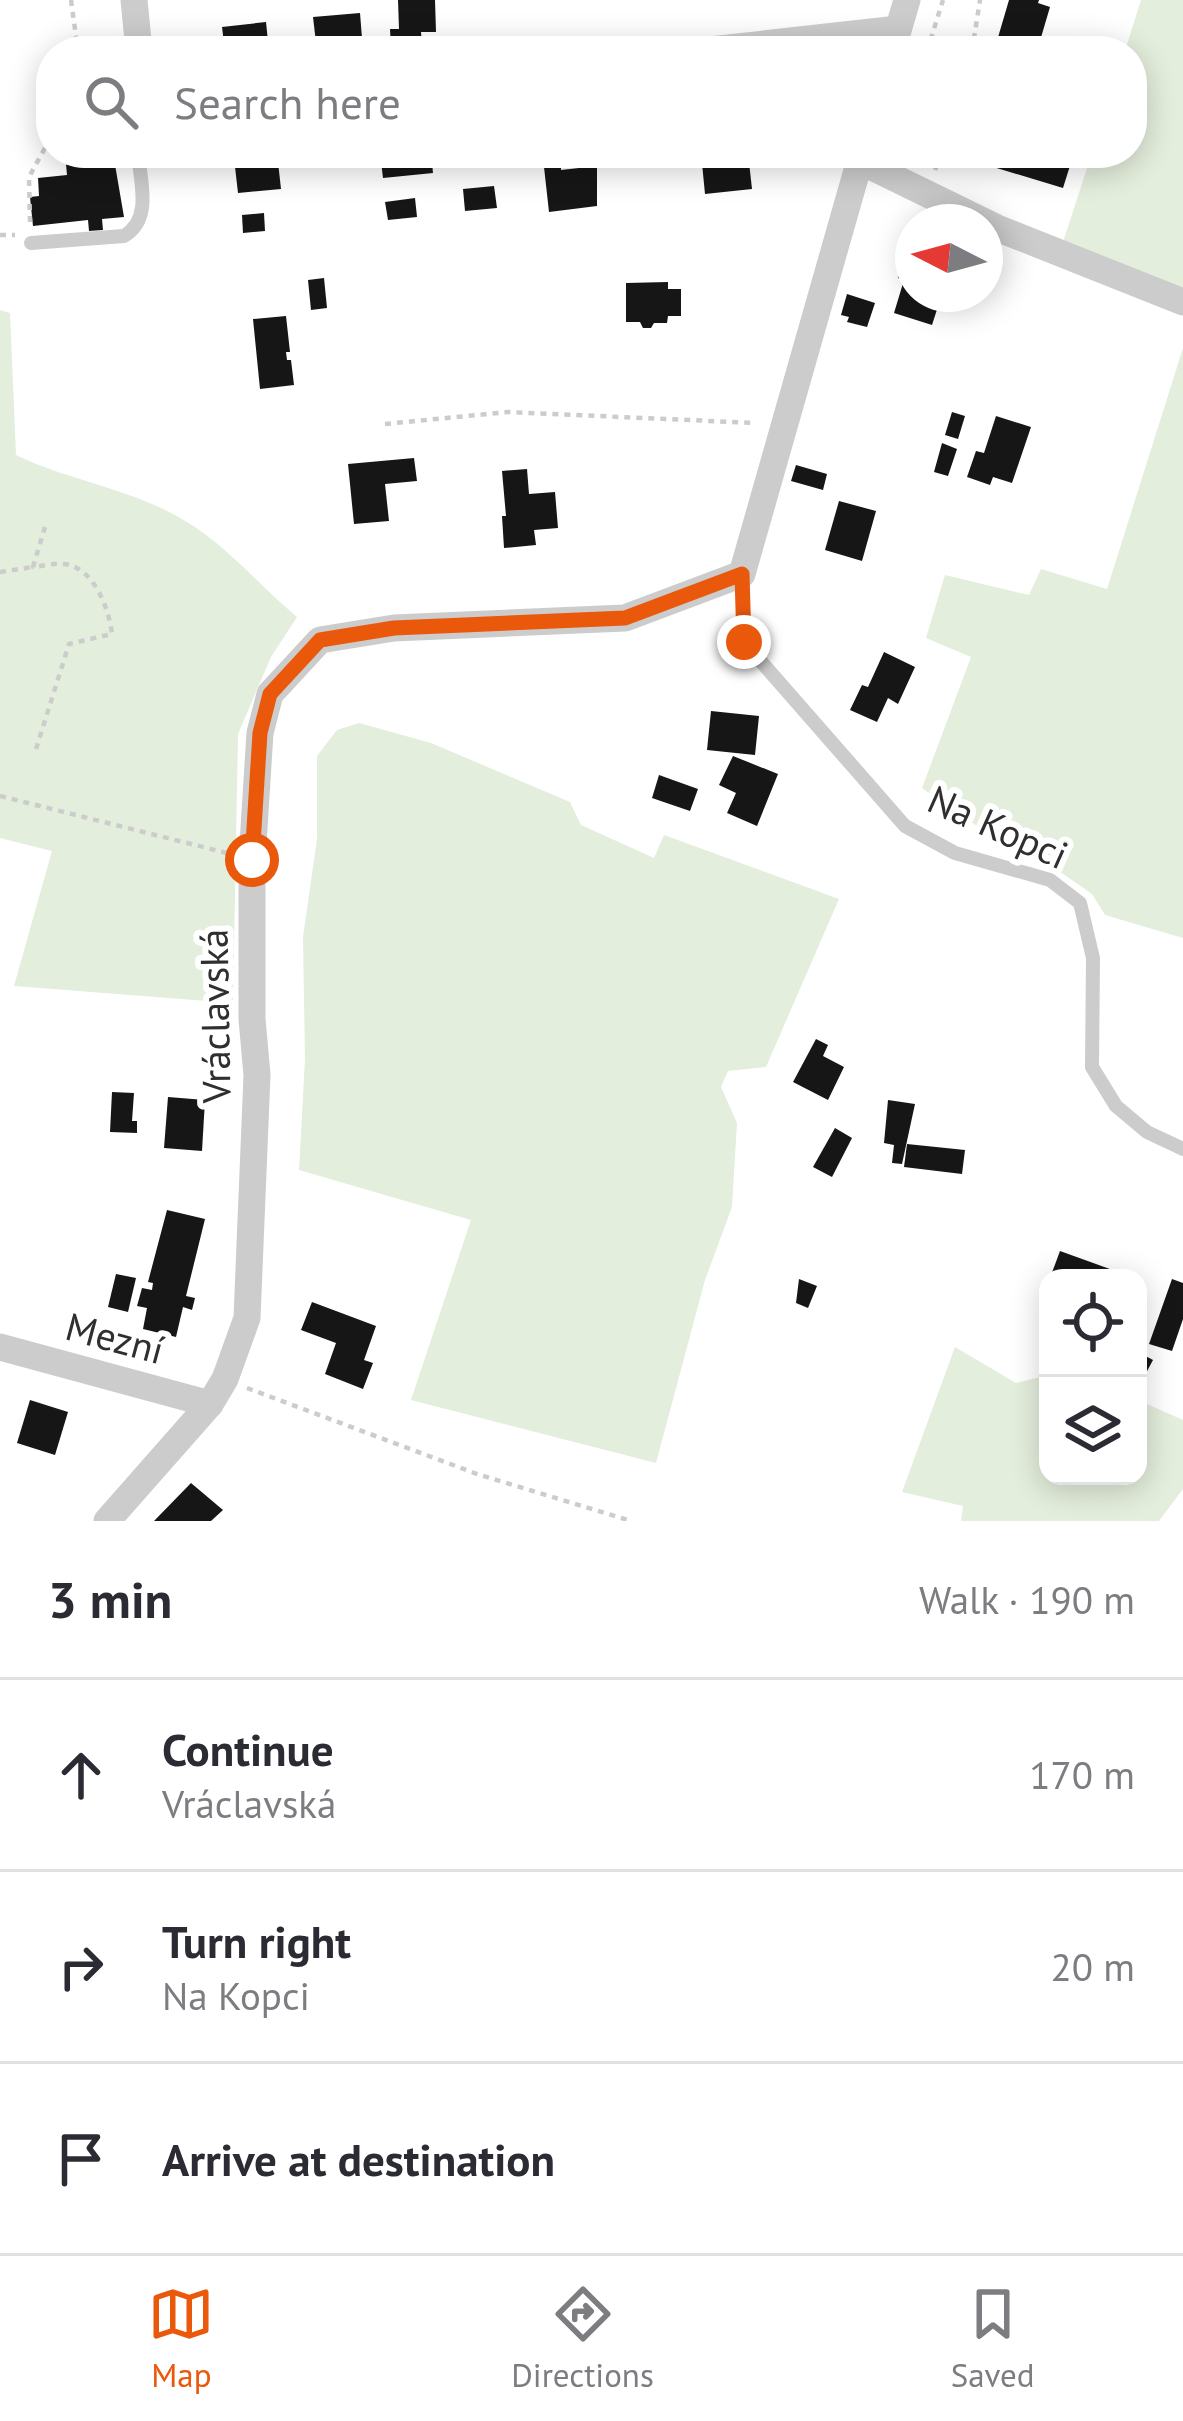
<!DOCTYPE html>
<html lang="en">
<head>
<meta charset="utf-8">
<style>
  :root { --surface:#fff; --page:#f2f2f3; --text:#2b2b33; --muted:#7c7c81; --line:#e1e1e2; --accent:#ea580c }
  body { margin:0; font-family:"PT Sans",sans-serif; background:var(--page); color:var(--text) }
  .controls { position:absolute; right:36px; bottom:36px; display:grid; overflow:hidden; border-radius:24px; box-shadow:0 6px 30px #0003 }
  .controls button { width:108px; height:108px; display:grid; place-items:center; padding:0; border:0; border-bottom:3px solid var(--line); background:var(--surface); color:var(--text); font:60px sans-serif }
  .compass { position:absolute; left:895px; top:204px; width:108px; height:108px; border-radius:50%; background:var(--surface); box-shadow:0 6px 30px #0003; rotate:276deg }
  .stop { position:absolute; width:36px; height:36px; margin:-27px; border:9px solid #ea580c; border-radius:50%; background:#fff }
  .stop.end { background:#ea580c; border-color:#fff; box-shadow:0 3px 12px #0008 }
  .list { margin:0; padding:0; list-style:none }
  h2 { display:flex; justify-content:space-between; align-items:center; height:156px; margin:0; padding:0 48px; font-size:51px }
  h2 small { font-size:39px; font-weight:400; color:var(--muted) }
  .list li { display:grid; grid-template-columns:78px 1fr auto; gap:36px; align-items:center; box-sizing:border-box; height:192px; padding:0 48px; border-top:3px solid var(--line) }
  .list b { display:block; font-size:45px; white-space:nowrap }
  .list p { margin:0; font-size:39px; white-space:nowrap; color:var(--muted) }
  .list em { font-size:39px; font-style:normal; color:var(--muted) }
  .icon { flex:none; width:66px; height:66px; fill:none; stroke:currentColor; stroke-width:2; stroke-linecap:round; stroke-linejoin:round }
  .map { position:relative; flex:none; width:1183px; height:1521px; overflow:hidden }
  .search { position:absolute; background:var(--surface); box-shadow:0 6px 30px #0003; left:36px; right:36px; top:36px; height:132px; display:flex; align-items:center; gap:30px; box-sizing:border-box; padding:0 42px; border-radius:48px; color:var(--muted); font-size:45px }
  .sheet { height:732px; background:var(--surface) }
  nav { display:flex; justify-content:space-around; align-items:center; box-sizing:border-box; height:168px; border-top:3px solid var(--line); background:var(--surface); font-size:33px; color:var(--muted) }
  nav a { display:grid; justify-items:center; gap:6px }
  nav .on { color:var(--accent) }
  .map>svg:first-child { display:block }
  .green { fill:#e4eedc }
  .building { fill:#161616 }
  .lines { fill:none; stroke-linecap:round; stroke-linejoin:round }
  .path { stroke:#ccc; stroke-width:4.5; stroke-dasharray:6 6; stroke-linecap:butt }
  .lane { stroke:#ccc; stroke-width:14 }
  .street { stroke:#ccc; stroke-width:27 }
  .route { stroke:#ea580c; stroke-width:15 }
  .labels { text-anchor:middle; stroke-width:12; stroke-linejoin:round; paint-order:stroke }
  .street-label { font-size:39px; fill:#2f2f2f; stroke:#fff }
</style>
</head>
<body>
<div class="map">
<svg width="1183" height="1521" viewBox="0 0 1183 1521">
  <rect width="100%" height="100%" fill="#fff"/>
  <!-- green -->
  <g class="green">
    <polygon points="1141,0 1183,0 1183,301 1061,248 1092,153 1132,153 1132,51 1125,51"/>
    <path d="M0,310L10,313L16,455C68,480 125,488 175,515C224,541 256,583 297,617L271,657L238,734L233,1003L14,986L52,851L0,838Z"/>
    <polygon points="1183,348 1183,938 1105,915 1092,894 1033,853 1031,837 993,837 922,788 971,657 926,638 945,575 1029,595 1041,569 1107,589"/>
    <polygon points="359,723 431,743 570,802 581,825 654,858 664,835 839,899 766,1067 728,1071 721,1087 737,1123 732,1207 705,1280 656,1463 411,1400 471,1220 299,1170 305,1059 303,937 317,839 317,756 337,730"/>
    <polygon points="955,1347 1016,1383 1048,1375 1048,1476 1138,1476 1138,1400 1183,1420 1183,1489 1159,1521 961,1521 963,1506 902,1492"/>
  </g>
  <!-- building -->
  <g class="building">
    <polygon points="398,0 435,0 436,32 421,32 422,46 391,48 390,29 399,29"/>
    <polygon points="1009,0 1039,0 1038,3 1050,7 1037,51 994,51"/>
    <polygon points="360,13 363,51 317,51 313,17"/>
    <polygon points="266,22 269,51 225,51 222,27"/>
    <polygon points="65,153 113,153 124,217 102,219 103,230 89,231 88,220 33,226 30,197 39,196 38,178 67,175"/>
    <polygon points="277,153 281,189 238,193 234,158"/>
    <polygon points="380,153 431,153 433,173 383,178"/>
    <polygon points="472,153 514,153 515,163 473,168"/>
    <polygon points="701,153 748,153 752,189 705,194"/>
    <polygon points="969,153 1074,153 1063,188 967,159"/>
    <polygon points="561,165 561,170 597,166 597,206 549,212 544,167"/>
    <polygon points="494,186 497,208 465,211 463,189"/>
    <polygon points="415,198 417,217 388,220 385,202"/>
    <polygon points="264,213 265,231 243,233 242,215"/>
    <polygon points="903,265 913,268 913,294 942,294 932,325 894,313 904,280 898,278"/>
    <polygon points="324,278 327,308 311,310 308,280"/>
    <polygon points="668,282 668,289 681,289 681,316 668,316 667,323 654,323 651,328 643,328 640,322 626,322 626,283"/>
    <polygon points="847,294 875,303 867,327 847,322 849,317 841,315"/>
    <polygon points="286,316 290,352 286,352 287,360 291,360 294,385 260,389 253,319"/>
    <polygon points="952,412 965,416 958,439 945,435"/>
    <polygon points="996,416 1031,427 1012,483 993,477 990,485 967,477 976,451 984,453"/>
    <polygon points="942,443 957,449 948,476 934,472"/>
    <polygon points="414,458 417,481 385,484 389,521 354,524 348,464"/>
    <polygon points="796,465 827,474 823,490 791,481"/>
    <polygon points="527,469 529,494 555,492 558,528 534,530 536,545 504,548 502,516 506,516 502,471"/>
    <polygon points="839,501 876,511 862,561 825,550"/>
    <polygon points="884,652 915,667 898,704 888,698 877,722 850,710 862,685 868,687"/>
    <polygon points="711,711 759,716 755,755 707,750"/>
    <polygon points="733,756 778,774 757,826 727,813 736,793 719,785"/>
    <polygon points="659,775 698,789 690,811 652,798"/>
    <polygon points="816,1039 828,1045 823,1056 844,1067 828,1100 793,1082"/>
    <polygon points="112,1092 134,1093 132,1121 137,1121 137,1133 110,1132"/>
    <polygon points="168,1097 205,1100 202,1151 164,1148"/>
    <polygon points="888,1100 915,1104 902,1164 892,1163 894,1145 884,1143"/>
    <polygon points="835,1128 852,1138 832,1177 813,1167"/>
    <polygon points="907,1144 965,1150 962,1174 904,1167"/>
    <polygon points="167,1210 205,1219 186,1296 195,1298 192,1310 183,1307 176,1337 143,1329 147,1308 137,1306 142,1288 152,1290 153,1283 148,1282"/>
    <polygon points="1060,1251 1132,1277 1132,1278 1050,1278"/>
    <polygon points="116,1274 136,1278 128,1312 108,1307"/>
    <polygon points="799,1279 817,1286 808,1308 796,1303"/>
    <polygon points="1172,1279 1183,1283 1183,1319 1172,1351 1149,1344"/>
    <polygon points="312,1302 376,1326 364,1360 373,1363 363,1389 325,1374 336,1343 301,1330"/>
    <polygon points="1138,1352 1153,1360 1138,1388"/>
    <polygon points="30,1400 68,1412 55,1455 17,1443"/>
    <polygon points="191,1483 223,1510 211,1521 154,1521"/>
  </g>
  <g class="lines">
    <!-- path -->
    <g class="path">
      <polyline points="71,0 78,51"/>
      <polyline points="927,51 943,0"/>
      <polyline points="972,51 980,0"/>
      <polyline points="935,170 942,153"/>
      <polyline points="30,222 29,177 51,137"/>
      <polyline points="0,235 15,235"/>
      <polyline points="385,424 508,412 756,423"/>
      <polyline points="0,572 33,567"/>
      <path d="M36,749L69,644L112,634C109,609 94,567 64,564C54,563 42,566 33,567L45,527"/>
      <polyline points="0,796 227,853"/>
      <polyline points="247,1388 477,1474 631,1521"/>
    </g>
    <!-- lane -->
    <g class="lane">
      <path d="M31,243L124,236C153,219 140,181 138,153"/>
      <polyline points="742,574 744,642 905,826 955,853 1050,880 1080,903 1093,958 1092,1067 1116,1106 1147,1132 1183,1149"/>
    </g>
    <!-- street -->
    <g class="street">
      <polyline points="134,0 139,51"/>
      <polyline points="701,51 898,29"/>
      <polyline points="892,51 907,0"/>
      <polyline points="860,161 997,228 1183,302"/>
      <polyline points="0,1347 210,1404"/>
      <polyline points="107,1521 210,1404 225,1379 247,1318 257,1075 252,1019 252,860 260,733 270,694 320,640 394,628 625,618 742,574 862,153"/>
    </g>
  </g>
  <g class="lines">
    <!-- route -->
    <polyline class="route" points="252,860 260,733 270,694 320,640 394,628 625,618 742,574 744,642"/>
  </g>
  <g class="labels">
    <!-- street labels -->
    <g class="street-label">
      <text transform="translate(998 827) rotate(24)" y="14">Na Kopci</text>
      <text transform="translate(215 1016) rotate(-91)" y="14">Vráclavská</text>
      <text transform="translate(115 1338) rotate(15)" y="14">Mezní</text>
    </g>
  </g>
</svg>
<div class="controls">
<button><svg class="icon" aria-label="locate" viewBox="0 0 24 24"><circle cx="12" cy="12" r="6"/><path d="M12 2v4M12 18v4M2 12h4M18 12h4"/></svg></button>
<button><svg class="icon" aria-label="layers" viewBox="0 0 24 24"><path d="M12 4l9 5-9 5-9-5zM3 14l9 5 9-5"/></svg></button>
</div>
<svg class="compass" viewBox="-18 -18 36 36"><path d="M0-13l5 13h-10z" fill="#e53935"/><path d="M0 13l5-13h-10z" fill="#7c7c81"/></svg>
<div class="stop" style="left:252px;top:860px"></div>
<div class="stop end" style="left:744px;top:642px"></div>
<div class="search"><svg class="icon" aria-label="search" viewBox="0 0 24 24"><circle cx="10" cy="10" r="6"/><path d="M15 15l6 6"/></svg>Search here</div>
</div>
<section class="sheet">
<h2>3 min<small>Walk · 190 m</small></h2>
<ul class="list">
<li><svg class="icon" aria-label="ahead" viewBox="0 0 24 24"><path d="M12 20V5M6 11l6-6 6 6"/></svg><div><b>Continue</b><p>Vráclavská</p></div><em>170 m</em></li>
<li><svg class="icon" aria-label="right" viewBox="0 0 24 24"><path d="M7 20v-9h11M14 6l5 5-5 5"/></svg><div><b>Turn right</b><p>Na Kopci</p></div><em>20 m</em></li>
<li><svg class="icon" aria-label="arrive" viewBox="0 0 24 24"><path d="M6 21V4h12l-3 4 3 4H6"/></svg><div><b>Arrive at destination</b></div></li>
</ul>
</section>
<nav>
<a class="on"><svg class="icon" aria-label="map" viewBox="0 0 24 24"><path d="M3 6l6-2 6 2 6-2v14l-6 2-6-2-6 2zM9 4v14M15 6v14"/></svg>Map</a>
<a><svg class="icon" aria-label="directions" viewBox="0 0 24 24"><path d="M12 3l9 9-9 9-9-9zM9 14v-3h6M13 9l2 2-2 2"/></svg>Directions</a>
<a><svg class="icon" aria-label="saved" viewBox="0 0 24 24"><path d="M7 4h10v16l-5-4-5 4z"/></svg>Saved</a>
</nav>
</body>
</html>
